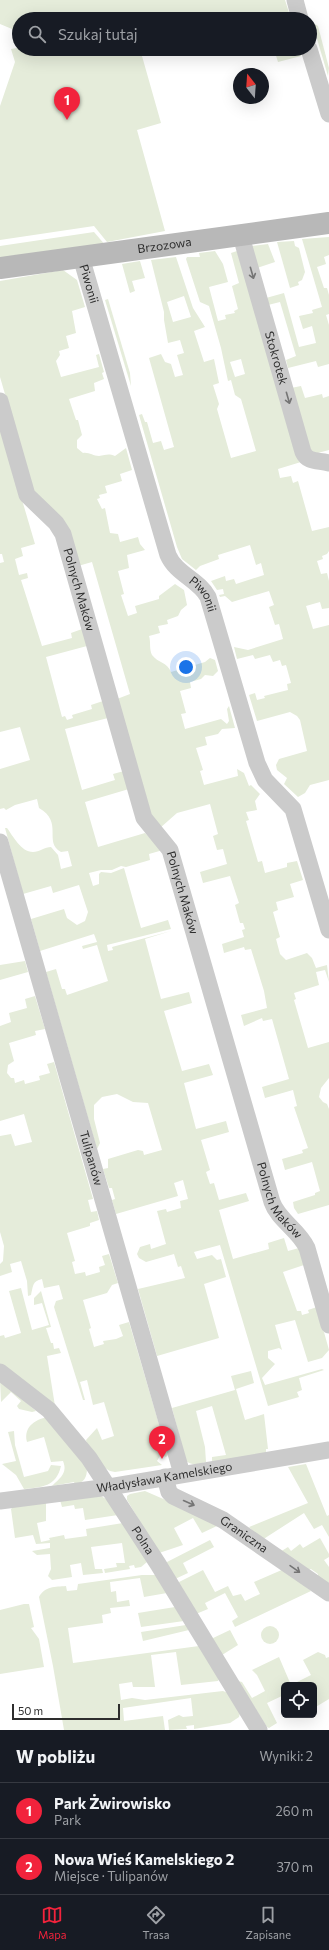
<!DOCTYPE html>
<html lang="pl">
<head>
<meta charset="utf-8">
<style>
  :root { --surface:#171b24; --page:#242831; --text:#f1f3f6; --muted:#9ea1a6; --line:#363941; --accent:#f2233c }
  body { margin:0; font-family:Commissioner,sans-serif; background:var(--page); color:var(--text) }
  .controls { position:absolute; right:12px; bottom:12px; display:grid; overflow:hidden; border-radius:6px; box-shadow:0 4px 16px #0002 }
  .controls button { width:36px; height:36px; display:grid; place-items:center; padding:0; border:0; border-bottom:1px solid var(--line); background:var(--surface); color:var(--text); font:20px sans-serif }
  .compass { position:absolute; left:233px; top:68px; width:36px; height:36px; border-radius:50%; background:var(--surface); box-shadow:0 4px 16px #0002; rotate:343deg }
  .scale { position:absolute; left:12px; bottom:10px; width:108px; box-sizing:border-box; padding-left:4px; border:2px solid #2e2e2e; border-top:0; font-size:11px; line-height:14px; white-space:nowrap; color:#2e2e2e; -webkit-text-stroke:3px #fff; paint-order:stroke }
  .you { position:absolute; left:186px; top:667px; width:14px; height:14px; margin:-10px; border:3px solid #fff; border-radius:50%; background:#1a73e8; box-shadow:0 0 0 6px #1a73e833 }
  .badge { display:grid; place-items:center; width:26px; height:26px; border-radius:50%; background:var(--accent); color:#fff; font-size:13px; font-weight:700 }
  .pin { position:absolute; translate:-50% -33px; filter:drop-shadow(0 1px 2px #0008) }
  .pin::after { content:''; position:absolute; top:21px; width:14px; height:12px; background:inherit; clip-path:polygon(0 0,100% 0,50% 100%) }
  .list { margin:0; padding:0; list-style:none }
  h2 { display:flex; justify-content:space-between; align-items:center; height:52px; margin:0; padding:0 16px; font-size:17px }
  h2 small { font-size:13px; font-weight:400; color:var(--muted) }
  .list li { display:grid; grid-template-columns:26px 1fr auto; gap:12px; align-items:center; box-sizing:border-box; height:56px; padding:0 16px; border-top:1px solid var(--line) }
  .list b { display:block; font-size:15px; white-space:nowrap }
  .list p { margin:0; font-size:13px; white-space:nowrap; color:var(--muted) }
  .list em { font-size:13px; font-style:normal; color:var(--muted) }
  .icon { flex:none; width:22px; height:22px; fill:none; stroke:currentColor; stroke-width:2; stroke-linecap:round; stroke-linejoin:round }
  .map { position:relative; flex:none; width:329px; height:1730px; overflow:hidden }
  .search { position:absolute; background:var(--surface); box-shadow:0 4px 16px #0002; left:12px; right:12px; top:12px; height:44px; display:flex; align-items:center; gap:10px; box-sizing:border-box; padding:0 14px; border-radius:22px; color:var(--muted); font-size:15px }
  .sheet { height:164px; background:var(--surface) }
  nav { display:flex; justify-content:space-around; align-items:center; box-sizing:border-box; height:56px; border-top:1px solid var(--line); background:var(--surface); font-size:11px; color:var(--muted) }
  nav a { display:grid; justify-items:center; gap:2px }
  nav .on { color:var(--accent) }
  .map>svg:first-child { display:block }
  .green { fill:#e5ecda; fill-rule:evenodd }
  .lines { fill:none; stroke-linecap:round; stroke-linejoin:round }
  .street { stroke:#cbcbcb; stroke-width:17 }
  .secondary { stroke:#b8b8b8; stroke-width:22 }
  .oneway { stroke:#757575 }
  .labels { text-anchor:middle; stroke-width:4; stroke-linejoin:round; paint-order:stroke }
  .street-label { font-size:12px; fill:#2e2e2e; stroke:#fff }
</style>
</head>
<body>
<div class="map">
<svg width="329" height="1730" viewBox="0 0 329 1730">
  <rect width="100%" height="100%" fill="#fff"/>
  <!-- green -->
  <g class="green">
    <polygon points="0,0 285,0 291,19 19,19 19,49 140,49 161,123 137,130 165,231 107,242 94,226 0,240 0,106 15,62 11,49 17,48 12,29 0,24"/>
    <polygon points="312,22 318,26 329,68 328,76"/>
    <polygon points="274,49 300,49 301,56 278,62"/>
    <polygon points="94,232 106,246 0,260 0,246"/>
    <polygon points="329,237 329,255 324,257 326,264 317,267 324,288 327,288 329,295 329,314 326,315 329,325 329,364 318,367 316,361 288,368 286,360 296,356 280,302 268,305 266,298 284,293 299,347 316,343 312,326 303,329 299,316 313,313 312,310 322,307 302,239"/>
    <polygon points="294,241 295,246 299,248 305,272 302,280 298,282 299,285 290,288 277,242"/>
    <polygon points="268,244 275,262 257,268 251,246"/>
    <path d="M215,251L223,264L228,282L209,287L218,321L226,319L225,315L235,313L234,311L238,309L232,286L239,283L231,253L237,251L301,462L278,469L280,478L291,476L293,483L298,481L312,531L329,527V551L327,554L322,556L323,559L317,561L321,574L327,573L329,581V608L322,609L320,602L306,606L313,629L329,625V780L310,785L305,793L298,797L284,784L287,778L277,770L276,765L279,759L307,751L300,720L297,716L290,712L257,721L249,695L255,693L257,700L265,698L264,696L288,690L287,684L291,683L286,665L282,666L280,660L273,662L270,655L255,659L253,655L237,659L234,647L248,650L283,639L279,624L275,625L269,607L274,605L269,591L232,602L225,596L220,597L219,595L224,594L223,589L217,590L211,581L225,576L226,581L234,579L236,584L264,575L261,563L256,565L250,545L218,555L219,559L200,566L196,570L182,559L177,547L139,415L142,414L145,422H147L153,443L161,441L164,450L174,447L149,358L161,354L165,362L171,364L175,377L183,375L177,355L184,353L180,340L168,343L164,320V312L151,260L176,257L193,308L205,327L194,331L204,362L214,359L219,383L213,385L219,404L217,409L231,458L256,451L241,399L235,395L231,380L228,381L221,348L209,306L200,302L186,259L187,257H200L199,253ZM184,296L191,317L173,322L167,302ZM241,359L245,374L235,377L230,362Z"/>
    <polygon points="140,261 145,278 132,281 135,291 130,293 122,264"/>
    <path d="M63,270L77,280L85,307L72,311L76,333L66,336L69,348L59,351L60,355L56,361L61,377L99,367L96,355L99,354L104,372L102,373L104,379L94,383L95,391L69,399L76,420H78L82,435L77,440V448L83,453C89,452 93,456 99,456C106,455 108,453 115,456L126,448L132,470L120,474L122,481L105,486L107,493L99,495L100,498L97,499L102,509L105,508L110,533L118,534L120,542L138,537L140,544L145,550L127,555L129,568L118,571L124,594L121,595L128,616L137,613L135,606L159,599V596L175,584L184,590L187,605L181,610L178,616L167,620L168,624L158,626L160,633L149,636C151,642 149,649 152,655C158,663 167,662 171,672L205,662L210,658L215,660L218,671L213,676L205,675L201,679L190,682L191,688L180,691L186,713L181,714L185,729L221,719L227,724L229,721L227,709L229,706L235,728L222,729L218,734L205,737L207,745L196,748L203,770L200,771L204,785L238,776L237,769L244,773L249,786L251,785L260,794L255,801L257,810L246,812L249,820L246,821L258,862L262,861L265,873L287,867V863L297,861L303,880L290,884L294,897L276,902L278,910L273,912L280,937L276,939L280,954L286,960L307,953L312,958L316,968L327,965L329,982L325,970L316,972L319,985L294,993L296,999L294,1000L308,1048L329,1042V1078L321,1088L319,1097L323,1102L327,1104L329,1109V1205L298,1214L294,1208L293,1202L315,1195V1193L320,1191L312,1162L285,1170L282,1159L303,1153L302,1150L308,1148L294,1107L297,1106L293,1090L265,1098L262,1087L289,1079L272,1019L263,1021L262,1018L244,1026L241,1015L267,1008L264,991L251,949L245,950L244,947L224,953L222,944L244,937L242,930L245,929L243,923H240L235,905L239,903L230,876L203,883L200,872L227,864L223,849L217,850L213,836L218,834L210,804L177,813L160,828L153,821L117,699L130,694L92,562L78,566L33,490L0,377V281Z"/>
    <polygon points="108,299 130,373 131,386 105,300"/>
    <polygon points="301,386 305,398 322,394 323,398 329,396 329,450 310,455 291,388"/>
    <path d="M0,425L35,544L21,548L23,556L15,559L19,575L27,573L28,578L21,580L42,646L72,638L71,633L82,629L87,646L46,657L62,717L65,716L67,720L73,718L72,715L92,709L91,705L103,701L108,718L65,729L82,790L115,780L113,774L124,771L129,789L85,802L98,847L145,833L163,850L149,854L150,860L126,867L121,866L112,870H101L89,873L93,886L99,884V874L101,872L111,873L124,868L141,928L168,920L171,929L107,945L108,951L113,950L112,947L171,931L145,939L161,999L189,992L192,1003L164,1011L182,1071L209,1064L213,1075L184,1083L196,1129L226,1121L229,1132L201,1140L210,1170L206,1172L210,1184L214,1183L219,1200L246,1193L249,1201L219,1210L233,1259L269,1249L268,1243L284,1238L288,1251L299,1248L304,1265L283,1272L297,1311H301L302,1315L309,1313L308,1310L317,1307L329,1350L322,1358L308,1362L295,1320L275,1325L282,1350L279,1348L268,1351V1358L275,1364L262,1378L265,1385L322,1369L324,1370L299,1378L302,1390L297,1392L299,1397L268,1406L220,1245L194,1252L197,1259L212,1255L217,1260L221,1259L226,1277L204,1284L219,1338L157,1356L138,1289L185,1278L181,1266L178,1267L174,1254L146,1262L139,1258L137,1254L140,1247L150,1244L151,1249L166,1244L157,1211L166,1209L167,1212L181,1208L180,1201L188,1199L183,1180L174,1183L178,1196L116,1214L112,1200L115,1199L112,1188H109L103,1169L108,1168V1159L138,1150L143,1151L144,1155L162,1150L148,1103L133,1102L117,1094L102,1097L94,1105V1119L100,1143L97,1149L46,972L56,969L62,989H65L67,995L108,981L97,945L83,949L82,946L97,942L94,934L40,951L31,919L64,909L67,918L77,925L85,921L88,912L79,885L53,893L51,886L23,894L5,828H7C13,836 21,852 33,852C39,852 45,847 51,847L58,855L61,869L72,866L68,851L61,852C43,842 64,822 39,808L37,799L15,805L6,810L4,808L0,809V769L30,760L20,727L0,732V563L4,562L2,554H0Z"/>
    <polygon points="25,961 28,972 0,980 0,965"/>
    <path d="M35,996L45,1029L35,1031L36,1035L9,1043L14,1061L8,1065L7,1073L11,1078H14L15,1083L24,1080L25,1084L40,1080L39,1076L50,1073L47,1064L54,1062L93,1199L88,1200L91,1212L97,1211L99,1220L90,1223V1226L67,1233L75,1261L72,1262L75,1274L85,1272L86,1276L100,1272L99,1267L105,1265L102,1256L109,1254L118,1283L112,1285L107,1293L83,1300L91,1328L89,1329L94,1347L104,1344L103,1341L116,1339L123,1336L119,1325L129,1322L168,1455L166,1457L161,1454L157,1461L162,1465L115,1472L110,1471L105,1468L87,1444L86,1440L97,1428L102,1440L114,1436L104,1402L93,1405L87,1380L80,1382L85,1400H83L54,1307L56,1301L63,1299L59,1285L44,1288L42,1279C32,1281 33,1287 31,1295L28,1296L27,1281L21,1261L10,1264L12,1272L0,1276V1264L3,1261L4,1246L0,1232V1136L11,1134L15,1146L32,1142L24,1114L0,1121V1026L11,1022L9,1013L27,1008L25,999Z"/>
    <polygon points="21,1288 32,1330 49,1325 42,1303 34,1305 34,1298 41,1291 51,1327 46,1328 51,1343 53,1343 54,1349 59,1348 61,1353 47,1356 55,1406 0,1365 0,1336 4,1335 5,1338 21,1333 9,1291"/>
    <path d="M251,1371L254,1383L236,1389L245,1420L264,1414L268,1449H266V1454L215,1463L212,1461V1457L226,1455L212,1406L196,1411L205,1447L206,1462C198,1464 193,1466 186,1461L172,1408L235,1390L231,1376Z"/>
    <polygon points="0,1380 36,1411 32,1412 19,1409 17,1406 21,1401 11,1392 1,1402"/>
    <path d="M50,1417L87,1468C87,1478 84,1482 75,1485L74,1482L52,1486C60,1478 68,1473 63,1461L51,1462L44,1437L27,1442C23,1426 37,1418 50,1417Z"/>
    <path d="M14,1431L15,1445L24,1477L48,1471L51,1465L61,1466C56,1487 42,1487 24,1489L16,1475L2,1464L16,1461L8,1432Z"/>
    <polygon points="306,1464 327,1516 329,1515 329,1537 322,1525 314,1529 304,1513 262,1540 249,1527 308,1503 288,1467"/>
    <polygon points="145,1491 200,1515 219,1525 202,1533 193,1518 174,1528 183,1545 159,1553 127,1500 127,1496 130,1494"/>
    <polygon points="99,1495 108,1500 118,1515 85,1520 83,1508 75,1509 74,1505 62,1507 60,1500"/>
    <polygon points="46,1502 46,1521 37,1523 41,1542 50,1540 49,1538 64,1535 65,1539 87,1536 86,1529 123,1523 147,1562 141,1567 135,1568 134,1565 129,1566 130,1569 105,1573 104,1569 117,1567 116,1563 125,1563 122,1543 91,1547 95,1569 102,1569 103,1573 83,1575 81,1563 70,1565 72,1577 52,1580 48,1576 51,1569 50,1554 37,1555 32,1551 50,1548 50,1543 36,1544 33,1535 15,1538 11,1509 14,1506"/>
    <polygon points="320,1538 329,1554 329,1557 324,1560 329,1567 329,1587 318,1580 318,1574 311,1569 305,1571 280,1552 288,1547 291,1551 300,1544 303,1548"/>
    <polygon points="210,1540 214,1547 183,1563 188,1573 175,1579 165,1563"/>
    <polygon points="284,1569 311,1591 235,1627 232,1621 238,1617 225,1593 205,1603 208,1609 196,1614 177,1583 203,1570 215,1592 228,1586 233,1596 241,1594 245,1601 260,1594 254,1582"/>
    <path d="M142,1575H156L167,1593L144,1597L140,1578L110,1582L111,1592L116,1591L117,1602L129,1600L130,1606L110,1608L111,1613L102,1615L103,1623L68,1628L73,1663L199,1646L219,1679L218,1681L181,1685L176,1652L151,1655L155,1687H133L132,1682L119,1684L121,1700L132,1698L145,1700L223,1691L228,1693L240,1713L239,1717L230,1723L194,1729V1725L186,1726L187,1729L169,1730L168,1720L179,1715L183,1717L193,1716L191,1698L123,1708L124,1721L163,1716L165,1730H64L53,1666L39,1597C45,1586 55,1587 66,1586L67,1591L77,1590L78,1584Z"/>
    <polygon points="24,1604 29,1604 34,1627 31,1628 39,1639 44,1667 0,1674 0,1610"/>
    <polygon points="175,1607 184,1621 141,1627 138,1613"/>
    <polygon points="186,1625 189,1630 143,1641 141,1632"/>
    <circle cx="270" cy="1635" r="9"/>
    <polygon points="230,1630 238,1645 222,1655 211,1639"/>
    <polygon points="318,1652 325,1655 326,1658 329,1657 329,1699 314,1708 314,1685 284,1685 284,1695 267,1703 277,1723 269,1728 267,1727 238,1681 242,1682 252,1698 265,1691 257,1675 252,1670 279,1657 291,1685 311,1675 303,1660"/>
  </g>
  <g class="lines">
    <!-- street -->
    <g class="street">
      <polyline points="295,0 300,19"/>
      <polyline points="309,49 329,114"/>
      <path id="s1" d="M241,236L303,452C308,463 318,460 329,463"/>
      <path id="s2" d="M81,257L168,555C176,574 199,580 208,597L257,763L265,780L293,809L329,930"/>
      <path id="s3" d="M0,401L27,495L56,523L63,534L144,818L170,850L272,1202C278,1220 299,1230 307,1248L329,1325"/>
      <path id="s4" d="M0,842L182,1474"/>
      <path id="s5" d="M0,1372L49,1410L89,1458L158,1564L259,1730"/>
      <path id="s6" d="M165,1477L169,1492L173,1496L223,1520L329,1593"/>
      <path id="s7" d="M0,1501L109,1487L329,1450"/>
    </g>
    <!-- secondary -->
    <path class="secondary" id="s8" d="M0,268L329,223"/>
  </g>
  <!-- one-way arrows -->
  <defs><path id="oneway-shaft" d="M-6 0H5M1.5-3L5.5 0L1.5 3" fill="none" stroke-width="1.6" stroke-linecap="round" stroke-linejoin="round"/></defs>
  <g class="oneway">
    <use href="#oneway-shaft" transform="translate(252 273) rotate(74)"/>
    <use href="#oneway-shaft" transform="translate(288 398) rotate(74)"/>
    <use href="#oneway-shaft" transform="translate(189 1503) rotate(24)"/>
    <use href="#oneway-shaft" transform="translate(295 1569) rotate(35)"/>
  </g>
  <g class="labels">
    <!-- street labels -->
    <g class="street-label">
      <text dy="4" stroke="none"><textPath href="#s8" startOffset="166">Brzozowa</textPath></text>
      <text dy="4" stroke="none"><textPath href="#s2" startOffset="28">Piwonii</textPath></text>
      <text dy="4" stroke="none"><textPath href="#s1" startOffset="127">Stokrotek</textPath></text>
      <text dy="4" stroke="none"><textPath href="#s3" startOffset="209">Polnych Maków</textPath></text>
      <text dy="4" stroke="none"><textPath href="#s2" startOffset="364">Piwonii</textPath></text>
      <text dy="4" stroke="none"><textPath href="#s3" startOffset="532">Polnych Maków</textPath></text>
      <text dy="4" stroke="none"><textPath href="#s4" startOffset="329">Tulipanów</textPath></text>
      <text dy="4" stroke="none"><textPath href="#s3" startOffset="856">Polnych Maków</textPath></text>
      <text dy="4" stroke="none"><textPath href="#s7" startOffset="166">Władysława Kamelskiego</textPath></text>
      <text dy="4" stroke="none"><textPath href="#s6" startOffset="102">Graniczna</textPath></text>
      <text dy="4" stroke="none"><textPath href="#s5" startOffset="223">Polna</textPath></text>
    </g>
  </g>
</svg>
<div class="controls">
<button><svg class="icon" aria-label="locate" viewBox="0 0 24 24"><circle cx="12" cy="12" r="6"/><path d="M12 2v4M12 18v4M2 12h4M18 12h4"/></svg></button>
</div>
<svg class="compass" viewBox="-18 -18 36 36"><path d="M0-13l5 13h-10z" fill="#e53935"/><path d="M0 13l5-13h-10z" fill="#9ea1a6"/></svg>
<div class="scale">50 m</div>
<div class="you"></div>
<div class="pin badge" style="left:67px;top:120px">1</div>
<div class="pin badge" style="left:162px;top:1459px">2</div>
<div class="search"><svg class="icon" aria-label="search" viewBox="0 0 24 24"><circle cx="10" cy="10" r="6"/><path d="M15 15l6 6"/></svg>Szukaj tutaj</div>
</div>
<section class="sheet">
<h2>W pobliżu<small>Wyniki: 2</small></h2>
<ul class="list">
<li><span class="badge">1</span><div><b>Park Żwirowisko</b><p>Park</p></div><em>260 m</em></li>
<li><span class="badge">2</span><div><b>Nowa Wieś Kamelskiego 2</b><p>Miejsce · Tulipanów</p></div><em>370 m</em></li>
</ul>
</section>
<nav>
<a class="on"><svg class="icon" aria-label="map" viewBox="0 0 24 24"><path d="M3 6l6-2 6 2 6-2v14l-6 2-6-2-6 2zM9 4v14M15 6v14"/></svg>Mapa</a>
<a><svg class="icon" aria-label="directions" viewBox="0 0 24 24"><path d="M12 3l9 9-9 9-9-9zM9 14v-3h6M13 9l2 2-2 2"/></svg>Trasa</a>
<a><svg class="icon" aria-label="saved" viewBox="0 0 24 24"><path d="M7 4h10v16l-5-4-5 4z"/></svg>Zapisane</a>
</nav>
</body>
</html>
